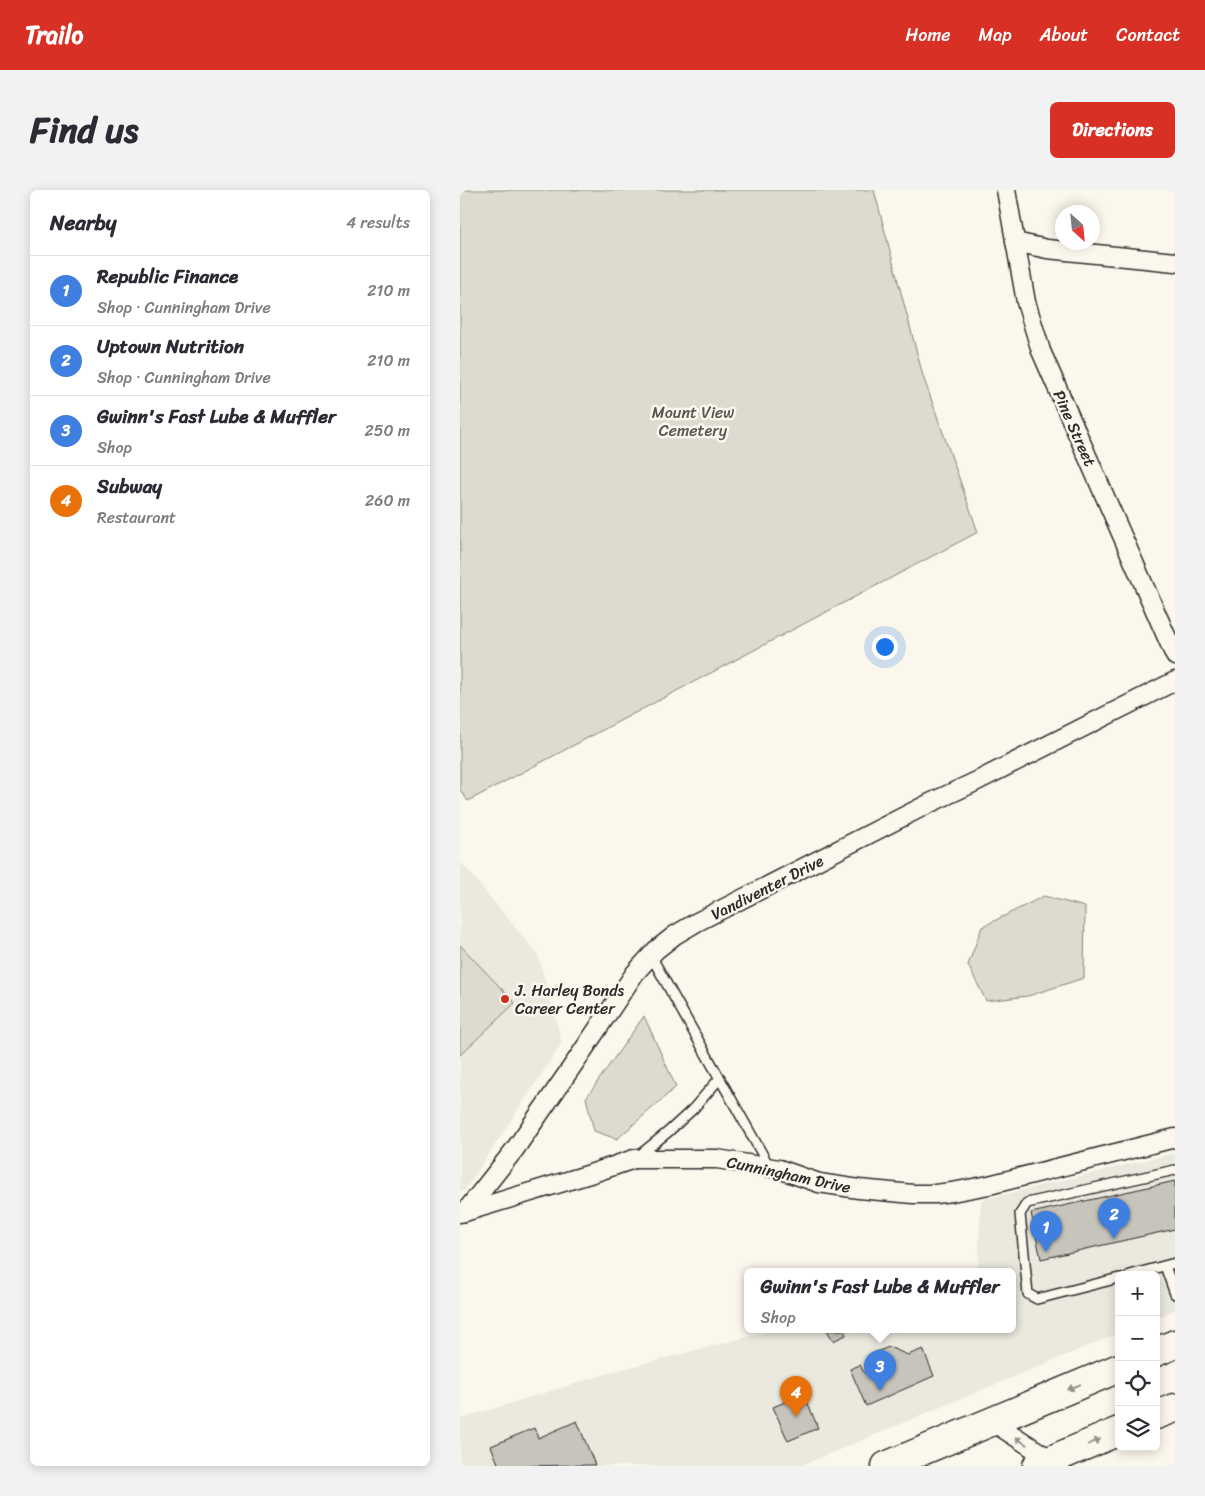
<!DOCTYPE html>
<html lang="en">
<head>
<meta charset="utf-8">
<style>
  :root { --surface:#fff; --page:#f2f2f3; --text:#2b2b33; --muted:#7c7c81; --line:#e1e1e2; --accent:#d93025 }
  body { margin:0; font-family:Sriracha,sans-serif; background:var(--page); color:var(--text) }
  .controls { position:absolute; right:15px; bottom:15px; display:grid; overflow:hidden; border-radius:8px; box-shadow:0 2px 12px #0003 }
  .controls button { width:45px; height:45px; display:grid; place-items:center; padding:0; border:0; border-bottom:1px solid var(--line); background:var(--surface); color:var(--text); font:25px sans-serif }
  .compass { position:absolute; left:595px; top:15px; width:45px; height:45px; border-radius:50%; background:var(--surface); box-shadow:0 2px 12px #0003; rotate:153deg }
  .you { position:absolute; left:424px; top:456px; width:18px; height:18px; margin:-12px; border:4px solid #fff; border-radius:50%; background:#1a73e8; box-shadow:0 0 0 8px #1a73e833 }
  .badge { display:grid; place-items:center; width:32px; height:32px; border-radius:50%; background:var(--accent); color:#fff; font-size:16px; font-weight:700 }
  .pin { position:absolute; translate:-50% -41px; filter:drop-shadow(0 1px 2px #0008) }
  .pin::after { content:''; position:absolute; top:26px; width:18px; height:15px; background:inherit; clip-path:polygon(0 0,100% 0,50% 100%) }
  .popup { position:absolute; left:284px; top:1078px; width:272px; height:65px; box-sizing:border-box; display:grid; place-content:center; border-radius:8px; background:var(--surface); filter:drop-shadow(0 1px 4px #0005); font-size:16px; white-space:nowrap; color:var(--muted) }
  .popup b { font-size:19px; color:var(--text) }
  .popup::after { content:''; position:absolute; left:50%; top:100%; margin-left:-10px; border:10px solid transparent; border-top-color:var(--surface) }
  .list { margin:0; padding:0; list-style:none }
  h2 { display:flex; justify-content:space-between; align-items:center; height:65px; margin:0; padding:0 20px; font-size:21px }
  h2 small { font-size:16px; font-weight:400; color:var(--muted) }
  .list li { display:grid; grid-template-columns:32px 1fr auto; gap:15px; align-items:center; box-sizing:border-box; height:70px; padding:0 20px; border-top:1px solid var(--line) }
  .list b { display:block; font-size:19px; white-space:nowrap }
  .list p { margin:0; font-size:16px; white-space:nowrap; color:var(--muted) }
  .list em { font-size:16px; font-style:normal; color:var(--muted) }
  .icon { flex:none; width:28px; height:28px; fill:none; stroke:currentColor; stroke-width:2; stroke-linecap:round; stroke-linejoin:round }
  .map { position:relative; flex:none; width:715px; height:1276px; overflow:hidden; border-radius:8px }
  header { display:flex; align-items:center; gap:30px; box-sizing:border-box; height:70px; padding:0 25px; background:var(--accent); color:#fff }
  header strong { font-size:24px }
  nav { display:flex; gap:28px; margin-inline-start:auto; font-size:18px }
  .intro { display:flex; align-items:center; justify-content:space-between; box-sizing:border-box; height:120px; padding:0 30px }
  h1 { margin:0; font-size:35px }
  .button { padding:12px 22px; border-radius:8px; background:var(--accent); color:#fff; font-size:18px; font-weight:700 }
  main { display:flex; gap:30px; padding:0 30px }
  aside { flex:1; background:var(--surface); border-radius:8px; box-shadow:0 2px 12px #0003 }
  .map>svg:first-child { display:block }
  .built { fill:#ebe8de }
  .green { fill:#dddad0; stroke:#84827e }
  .building { fill:#c7c4bc; stroke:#2b2b2b }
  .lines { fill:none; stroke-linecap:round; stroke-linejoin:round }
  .service-casing { stroke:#2b2b2b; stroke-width:12 }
  .minor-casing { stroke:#2b2b2b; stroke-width:21 }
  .primary-casing { stroke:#2b2b2b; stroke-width:31 }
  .service { stroke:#fbf7ec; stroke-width:9 }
  .minor { stroke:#fbf7ec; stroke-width:18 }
  .primary { stroke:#fbf7ec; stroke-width:28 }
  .oneway { fill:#93918c }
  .poi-dot { fill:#c8321e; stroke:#fbf7ec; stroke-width:2 }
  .labels { text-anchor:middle; stroke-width:5; stroke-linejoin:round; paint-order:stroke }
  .park-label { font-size:16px; fill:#585754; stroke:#fbf7ec }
  .street-label { font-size:16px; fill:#2b2b2b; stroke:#fbf7ec }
  .poi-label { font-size:16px; fill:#2b2b2b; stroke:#fbf7ec; text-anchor:start }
</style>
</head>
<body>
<header>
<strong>Trailo</strong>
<nav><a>Home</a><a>Map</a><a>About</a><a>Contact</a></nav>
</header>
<div class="intro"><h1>Find us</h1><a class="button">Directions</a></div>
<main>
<aside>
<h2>Nearby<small>4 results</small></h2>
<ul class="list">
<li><span class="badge" style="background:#3f7fe0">1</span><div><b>Republic Finance</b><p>Shop · Cunningham Drive</p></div><em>210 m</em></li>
<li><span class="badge" style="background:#3f7fe0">2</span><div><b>Uptown Nutrition</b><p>Shop · Cunningham Drive</p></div><em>210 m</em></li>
<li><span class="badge" style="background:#3f7fe0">3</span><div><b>Gwinn's Fast Lube &amp; Muffler</b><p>Shop</p></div><em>250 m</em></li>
<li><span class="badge" style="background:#e8710a">4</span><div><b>Subway</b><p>Restaurant</p></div><em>260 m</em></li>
</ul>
</aside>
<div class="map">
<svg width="715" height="1276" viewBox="0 0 715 1276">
  <rect width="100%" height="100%" fill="#fbf7ec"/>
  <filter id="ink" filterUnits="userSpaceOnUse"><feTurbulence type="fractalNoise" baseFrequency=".02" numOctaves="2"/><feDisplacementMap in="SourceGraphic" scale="10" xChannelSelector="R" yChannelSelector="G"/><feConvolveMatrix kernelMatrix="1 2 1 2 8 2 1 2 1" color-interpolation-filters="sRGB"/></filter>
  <g filter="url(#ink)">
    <!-- built -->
    <g class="built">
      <polygon points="0,671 78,765 102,853 5,1000 0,1001"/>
      <polygon points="715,963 715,1120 696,1128 696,1085 659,1085 659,1143 340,1276 0,1276 0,1229 156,1181 314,1140 456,1140 464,1142 468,1140 552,1140 552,1082 518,1082 521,1010"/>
    </g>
    <!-- green -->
    <g class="green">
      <polygon points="0,0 414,0 463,186 518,342 8,611 0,600"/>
      <polygon points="584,706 625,717 624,788 568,806 526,811 508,775 522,737"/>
      <polygon points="0,755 55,813 0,865"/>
      <polygon points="184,826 216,897 157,949 134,941 126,908"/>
    </g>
    <!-- building -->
    <g class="building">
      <polygon points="715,991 715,1039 581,1069 571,1023"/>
      <polygon points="367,1140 384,1140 386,1145 373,1151"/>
      <polygon points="429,1157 448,1165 463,1159 474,1186 406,1216 390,1179 400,1175 404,1183 422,1175 416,1162"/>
      <polygon points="344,1204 358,1238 328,1251 313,1217"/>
      <polygon points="117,1231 135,1275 39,1276 31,1256 74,1238 78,1248"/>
    </g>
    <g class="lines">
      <!-- service casing -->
      <g class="service-casing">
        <g id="service">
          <polyline points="191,766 310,978"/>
          <polyline points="177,967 208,942 233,919 260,888"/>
          <polyline points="705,1076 715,1104"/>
          <polyline points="670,1085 715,1073"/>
          <polyline points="659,1088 577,1109 568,1104 560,1024 567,1013 715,980"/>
        </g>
      </g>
      <!-- minor casing -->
      <g class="minor-casing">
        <g id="minor">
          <polyline points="546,0 566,112 581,161 715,466"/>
          <polyline points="555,52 587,59 715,72"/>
          <polyline points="5,1022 130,984 174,969 257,969 319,979 359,993 399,999 453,1004 475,1004 492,1002 529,995 715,948"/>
          <polyline points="0,1023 5,1022 55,959 118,868 175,783 196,760 215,745 237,732 470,613 515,592 715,491"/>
          <polyline points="531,1231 596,1273"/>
        </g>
      </g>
      <!-- primary casing -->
      <g class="primary-casing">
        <g id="primary">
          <polyline points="696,1162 715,1154"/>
          <polyline points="696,1225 715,1218"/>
          <polyline points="426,1276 659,1178"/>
          <polyline points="577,1276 659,1241"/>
        </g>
      </g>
      <!-- service -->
      <use href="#service" class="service"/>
      <!-- minor -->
      <use href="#minor" class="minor"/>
      <!-- primary -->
      <use href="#primary" class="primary"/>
    </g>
    <!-- one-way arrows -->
    <defs><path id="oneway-solid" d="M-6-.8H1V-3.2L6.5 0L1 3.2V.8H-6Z" transform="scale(1.25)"/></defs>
    <g class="oneway">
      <use href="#oneway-solid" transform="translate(614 1197) rotate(157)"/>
      <use href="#oneway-solid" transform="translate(561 1251) rotate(-147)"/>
      <use href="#oneway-solid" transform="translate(634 1252) rotate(-23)"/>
    </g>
  </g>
  <!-- markers -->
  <circle class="poi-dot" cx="45" cy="809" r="5"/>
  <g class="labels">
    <!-- park labels -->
    <g class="park-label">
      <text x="233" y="228">Mount View<tspan x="233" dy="18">Cemetery</tspan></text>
    </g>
    <!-- street labels -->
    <g class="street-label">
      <text transform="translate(615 238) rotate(66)" y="6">Pine Street</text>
      <text transform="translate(307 697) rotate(-27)" y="6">Vandiventer Drive</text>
      <text transform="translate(329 984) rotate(12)" y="6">Cunningham Drive</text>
    </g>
    <!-- poi labels -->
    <g class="poi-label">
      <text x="55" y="806">J. Harley Bonds<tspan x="55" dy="18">Career Center</tspan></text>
    </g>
  </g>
</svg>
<div class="controls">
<button>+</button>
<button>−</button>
<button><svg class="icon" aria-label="locate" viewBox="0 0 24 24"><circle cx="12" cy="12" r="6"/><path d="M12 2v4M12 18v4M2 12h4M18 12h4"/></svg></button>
<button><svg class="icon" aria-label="layers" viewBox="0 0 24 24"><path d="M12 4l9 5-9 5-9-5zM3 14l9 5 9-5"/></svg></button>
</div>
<svg class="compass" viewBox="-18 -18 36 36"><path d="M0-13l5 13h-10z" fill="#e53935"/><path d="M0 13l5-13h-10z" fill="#7c7c81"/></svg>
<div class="you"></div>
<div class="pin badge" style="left:586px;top:1062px;background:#3f7fe0">1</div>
<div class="pin badge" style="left:654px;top:1049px;background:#3f7fe0">2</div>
<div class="pin badge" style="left:420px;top:1201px;background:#3f7fe0">3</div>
<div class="popup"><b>Gwinn's Fast Lube &amp; Muffler</b>Shop</div>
<div class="pin badge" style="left:336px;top:1227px;background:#e8710a">4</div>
</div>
</main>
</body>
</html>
